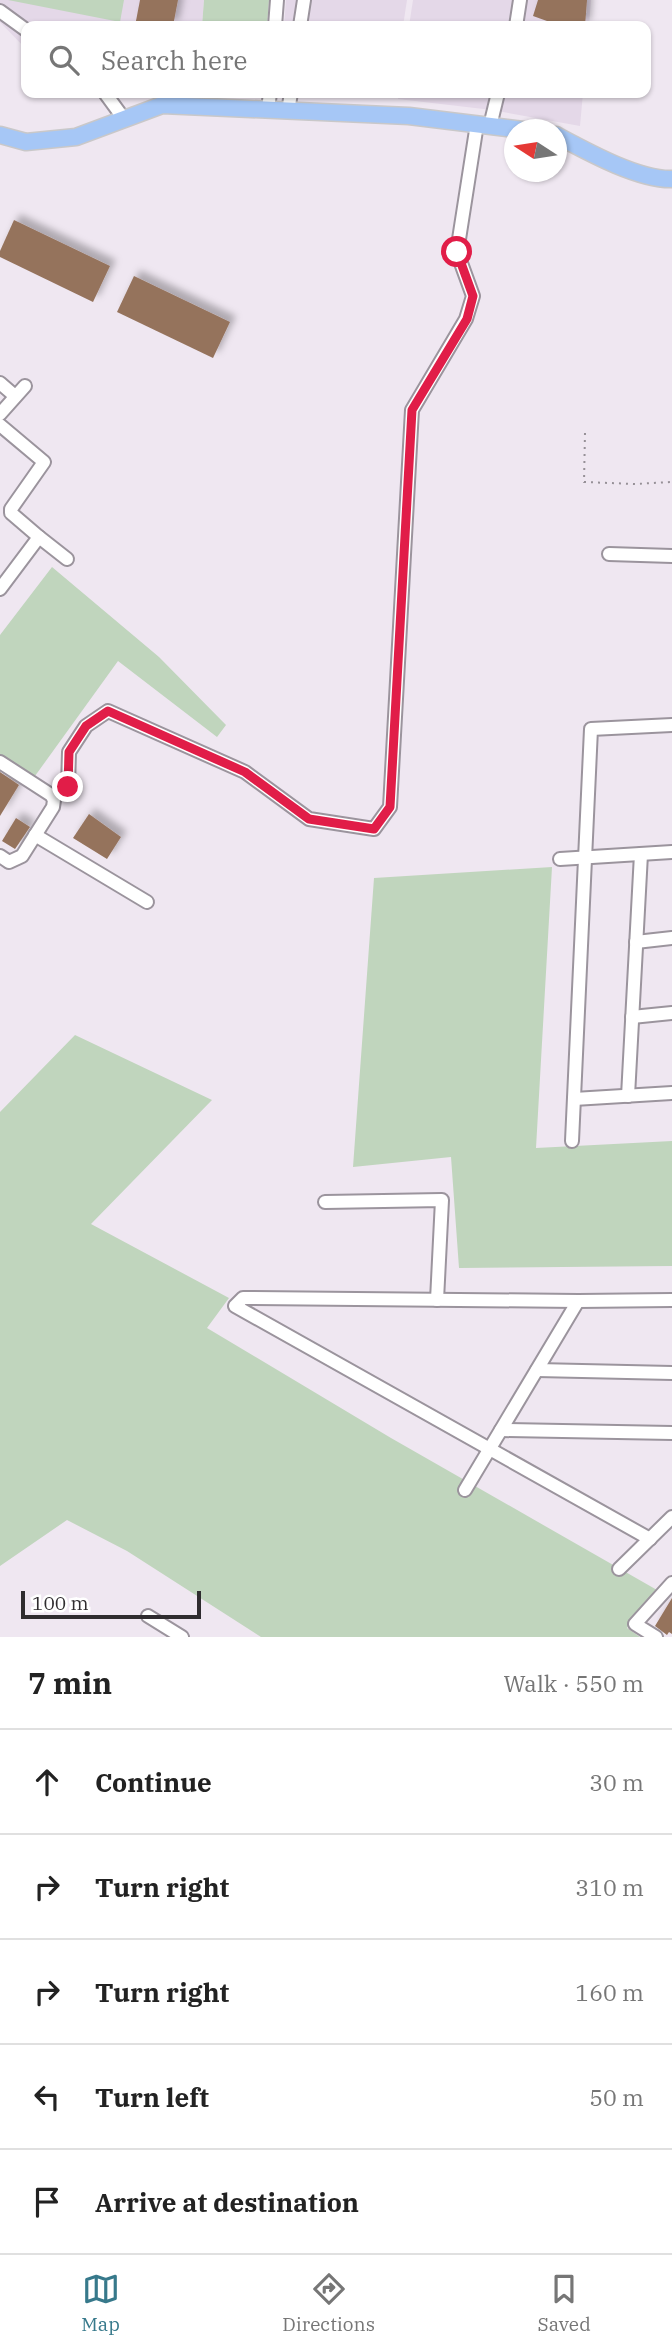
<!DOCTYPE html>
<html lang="en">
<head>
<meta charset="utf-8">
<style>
  :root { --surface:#fff; --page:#f2f2f2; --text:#222; --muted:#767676; --line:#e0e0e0; --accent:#37798b }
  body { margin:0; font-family:"IBM Plex Serif",serif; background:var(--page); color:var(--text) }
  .compass { position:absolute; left:504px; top:119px; width:63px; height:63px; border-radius:50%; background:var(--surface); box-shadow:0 2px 5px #0004; rotate:282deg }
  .scale { position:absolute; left:21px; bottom:18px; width:180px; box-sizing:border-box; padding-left:7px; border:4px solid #2f2c2f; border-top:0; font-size:19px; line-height:24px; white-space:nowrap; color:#2f2c2f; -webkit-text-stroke:5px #fff; paint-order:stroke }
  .stop { position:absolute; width:21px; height:21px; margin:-16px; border:5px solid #e11d48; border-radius:50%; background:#fff }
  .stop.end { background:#e11d48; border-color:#fff; box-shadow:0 2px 7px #0008 }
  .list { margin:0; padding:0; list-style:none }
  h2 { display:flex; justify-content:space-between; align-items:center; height:91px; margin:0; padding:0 28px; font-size:30px }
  h2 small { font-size:23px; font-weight:400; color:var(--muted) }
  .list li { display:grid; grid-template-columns:46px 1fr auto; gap:21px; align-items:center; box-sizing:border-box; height:105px; padding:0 28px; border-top:2px solid var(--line) }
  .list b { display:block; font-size:26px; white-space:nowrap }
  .list em { font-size:23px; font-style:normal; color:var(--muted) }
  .icon { flex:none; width:38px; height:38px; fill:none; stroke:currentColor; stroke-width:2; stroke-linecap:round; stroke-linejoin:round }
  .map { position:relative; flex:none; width:672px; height:1637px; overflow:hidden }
  .search { position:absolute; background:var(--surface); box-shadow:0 2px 5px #0004; left:21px; right:21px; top:21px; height:77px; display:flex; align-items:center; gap:18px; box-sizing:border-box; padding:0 24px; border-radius:14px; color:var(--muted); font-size:26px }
  .sheet { height:616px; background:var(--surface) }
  nav { display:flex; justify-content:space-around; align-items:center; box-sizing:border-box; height:98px; border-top:2px solid var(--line); background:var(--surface); font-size:19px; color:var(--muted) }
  nav a { display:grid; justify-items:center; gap:4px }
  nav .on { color:var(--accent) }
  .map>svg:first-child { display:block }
  .built { fill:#e4d8e8 }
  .green { fill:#c0d5bd }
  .building { fill:#95735c; filter:url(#shadow) }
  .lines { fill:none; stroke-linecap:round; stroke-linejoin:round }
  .minor-casing { stroke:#9b949d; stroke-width:16 }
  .major-casing { stroke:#c9c8c9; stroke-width:19 }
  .path { stroke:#969097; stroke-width:2; stroke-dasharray:2 5; stroke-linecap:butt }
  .minor { stroke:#fff; stroke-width:12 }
  .major { stroke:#a6c7f6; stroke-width:16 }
  .route { stroke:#e11d48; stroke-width:9 }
</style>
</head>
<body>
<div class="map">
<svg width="672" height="1637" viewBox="0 0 672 1637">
  <defs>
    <filter id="shadow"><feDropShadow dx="6" dy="-6" stdDeviation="3.5" flood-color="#0004"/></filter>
  </defs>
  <rect width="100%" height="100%" fill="#efe7f1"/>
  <!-- built -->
  <g class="built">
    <polygon points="0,0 204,0 202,26 26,26 26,49 0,22"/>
    <polygon points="286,0 407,0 403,26 284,26"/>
    <polygon points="413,0 591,0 589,26 409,26"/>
    <polygon points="399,93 583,93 580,126 492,110 398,99"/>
  </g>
  <!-- green -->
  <g class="green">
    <polygon points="8,0 124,0 120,22"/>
    <polygon points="204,0 269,0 267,26 202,26"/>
    <polygon points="52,567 159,657 226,725 217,737 118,661 35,776 0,755 0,635"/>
    <polygon points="552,867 536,1148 672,1141 672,1266 459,1268 451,1157 353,1167 374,878"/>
    <polygon points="75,1035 212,1100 91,1224 229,1298 207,1328 391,1438 657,1590 627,1628 640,1637 261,1637 127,1551 67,1520 0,1566 0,1112"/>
  </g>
  <!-- building -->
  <g class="building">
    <polygon points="140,0 178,0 173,26 135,26"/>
    <polygon points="538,0 587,0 585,26 561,26 533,16"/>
    <polygon points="14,220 110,266 93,302 0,257 0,251"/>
    <polygon points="134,276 230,322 213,358 117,312"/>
    <polygon points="0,772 19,785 0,816"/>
    <polygon points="89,814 121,837 107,859 73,838"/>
    <polygon points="16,818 30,827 15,849 2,841"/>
    <polygon points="672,1598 672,1634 669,1632 667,1635 655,1626"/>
  </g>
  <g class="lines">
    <!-- minor casing -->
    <g class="minor-casing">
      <g id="minor">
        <polyline points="0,11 26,30"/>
        <polyline points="275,26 277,0"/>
        <polyline points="300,26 304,0"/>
        <polyline points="516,26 520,0"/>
        <polyline points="105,93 124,119"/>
        <polyline points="268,109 270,93"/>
        <polyline points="288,111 291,93"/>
        <polyline points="490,126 498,93"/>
        <polyline points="0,383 15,396"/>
        <polyline points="0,414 25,386"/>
        <polyline points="0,425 44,462 11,509 11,513 39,537 0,589"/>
        <polyline points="39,537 67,559"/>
        <polyline points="609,554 672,556"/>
        <polyline points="0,762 51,795 54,800 53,807 22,856 9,862 0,856"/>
        <polyline points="68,787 69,752 86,726 108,711 245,772 309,819 374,829 390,807 412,410 466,319 473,296 457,252 477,124"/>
        <polyline points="35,835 147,902"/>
        <polyline points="560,859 672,852"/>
        <polyline points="636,942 672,938"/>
        <polyline points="632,1017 672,1013"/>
        <polyline points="628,1096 641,854"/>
        <polyline points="574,1099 672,1093"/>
        <polyline points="572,1141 591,729 672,725"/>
        <polyline points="325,1202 442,1200 437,1300"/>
        <polyline points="537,1370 672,1373"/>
        <polyline points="501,1430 672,1433"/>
        <polyline points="465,1490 578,1301"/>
        <polyline points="650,1539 235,1306 243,1298 578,1301 672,1300"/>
        <polyline points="619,1569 672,1517"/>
        <polyline points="148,1616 182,1637"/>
        <polyline points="656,1637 635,1624 672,1583"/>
      </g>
    </g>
    <!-- major casing -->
    <g class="major-casing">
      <g id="major">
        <polyline points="0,135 26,142 76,137 162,105 409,116 523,130"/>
        <path d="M556,135C586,151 638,180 672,179"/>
      </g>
    </g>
    <!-- path -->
    <polyline class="path" points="585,433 584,482 635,484 672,482"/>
    <!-- minor -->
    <use href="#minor" class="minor"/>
    <!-- major -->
    <use href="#major" class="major"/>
  </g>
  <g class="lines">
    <!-- route -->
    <polyline class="route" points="68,787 69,752 86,726 108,711 245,772 309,819 374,829 390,807 412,410 467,319 473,296 457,252"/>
  </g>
</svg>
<svg class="compass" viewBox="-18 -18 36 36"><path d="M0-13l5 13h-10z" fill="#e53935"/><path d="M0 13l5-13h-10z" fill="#767676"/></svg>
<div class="scale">100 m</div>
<div class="stop" style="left:457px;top:252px"></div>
<div class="stop end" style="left:68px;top:787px"></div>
<div class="search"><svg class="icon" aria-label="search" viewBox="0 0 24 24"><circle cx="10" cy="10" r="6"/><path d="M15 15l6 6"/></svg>Search here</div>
</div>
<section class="sheet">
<h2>7 min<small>Walk · 550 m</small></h2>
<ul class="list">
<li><svg class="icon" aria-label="ahead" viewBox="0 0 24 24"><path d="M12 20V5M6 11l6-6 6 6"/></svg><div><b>Continue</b></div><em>30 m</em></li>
<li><svg class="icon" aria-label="right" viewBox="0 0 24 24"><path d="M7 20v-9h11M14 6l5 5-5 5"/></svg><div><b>Turn right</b></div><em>310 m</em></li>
<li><svg class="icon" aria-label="right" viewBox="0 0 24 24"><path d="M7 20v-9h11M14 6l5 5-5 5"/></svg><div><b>Turn right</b></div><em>160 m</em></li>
<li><svg class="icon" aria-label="left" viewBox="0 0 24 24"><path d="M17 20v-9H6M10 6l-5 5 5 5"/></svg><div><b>Turn left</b></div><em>50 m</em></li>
<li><svg class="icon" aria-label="arrive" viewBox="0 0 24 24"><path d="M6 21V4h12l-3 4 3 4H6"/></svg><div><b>Arrive at destination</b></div></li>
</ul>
</section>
<nav>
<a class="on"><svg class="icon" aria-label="map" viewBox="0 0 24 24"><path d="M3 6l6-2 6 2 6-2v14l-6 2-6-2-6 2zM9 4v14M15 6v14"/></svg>Map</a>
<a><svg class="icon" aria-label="directions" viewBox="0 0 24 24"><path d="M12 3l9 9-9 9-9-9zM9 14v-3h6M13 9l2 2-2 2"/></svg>Directions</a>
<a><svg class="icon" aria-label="saved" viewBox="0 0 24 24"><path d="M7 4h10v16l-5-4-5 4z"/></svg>Saved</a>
</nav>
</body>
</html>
